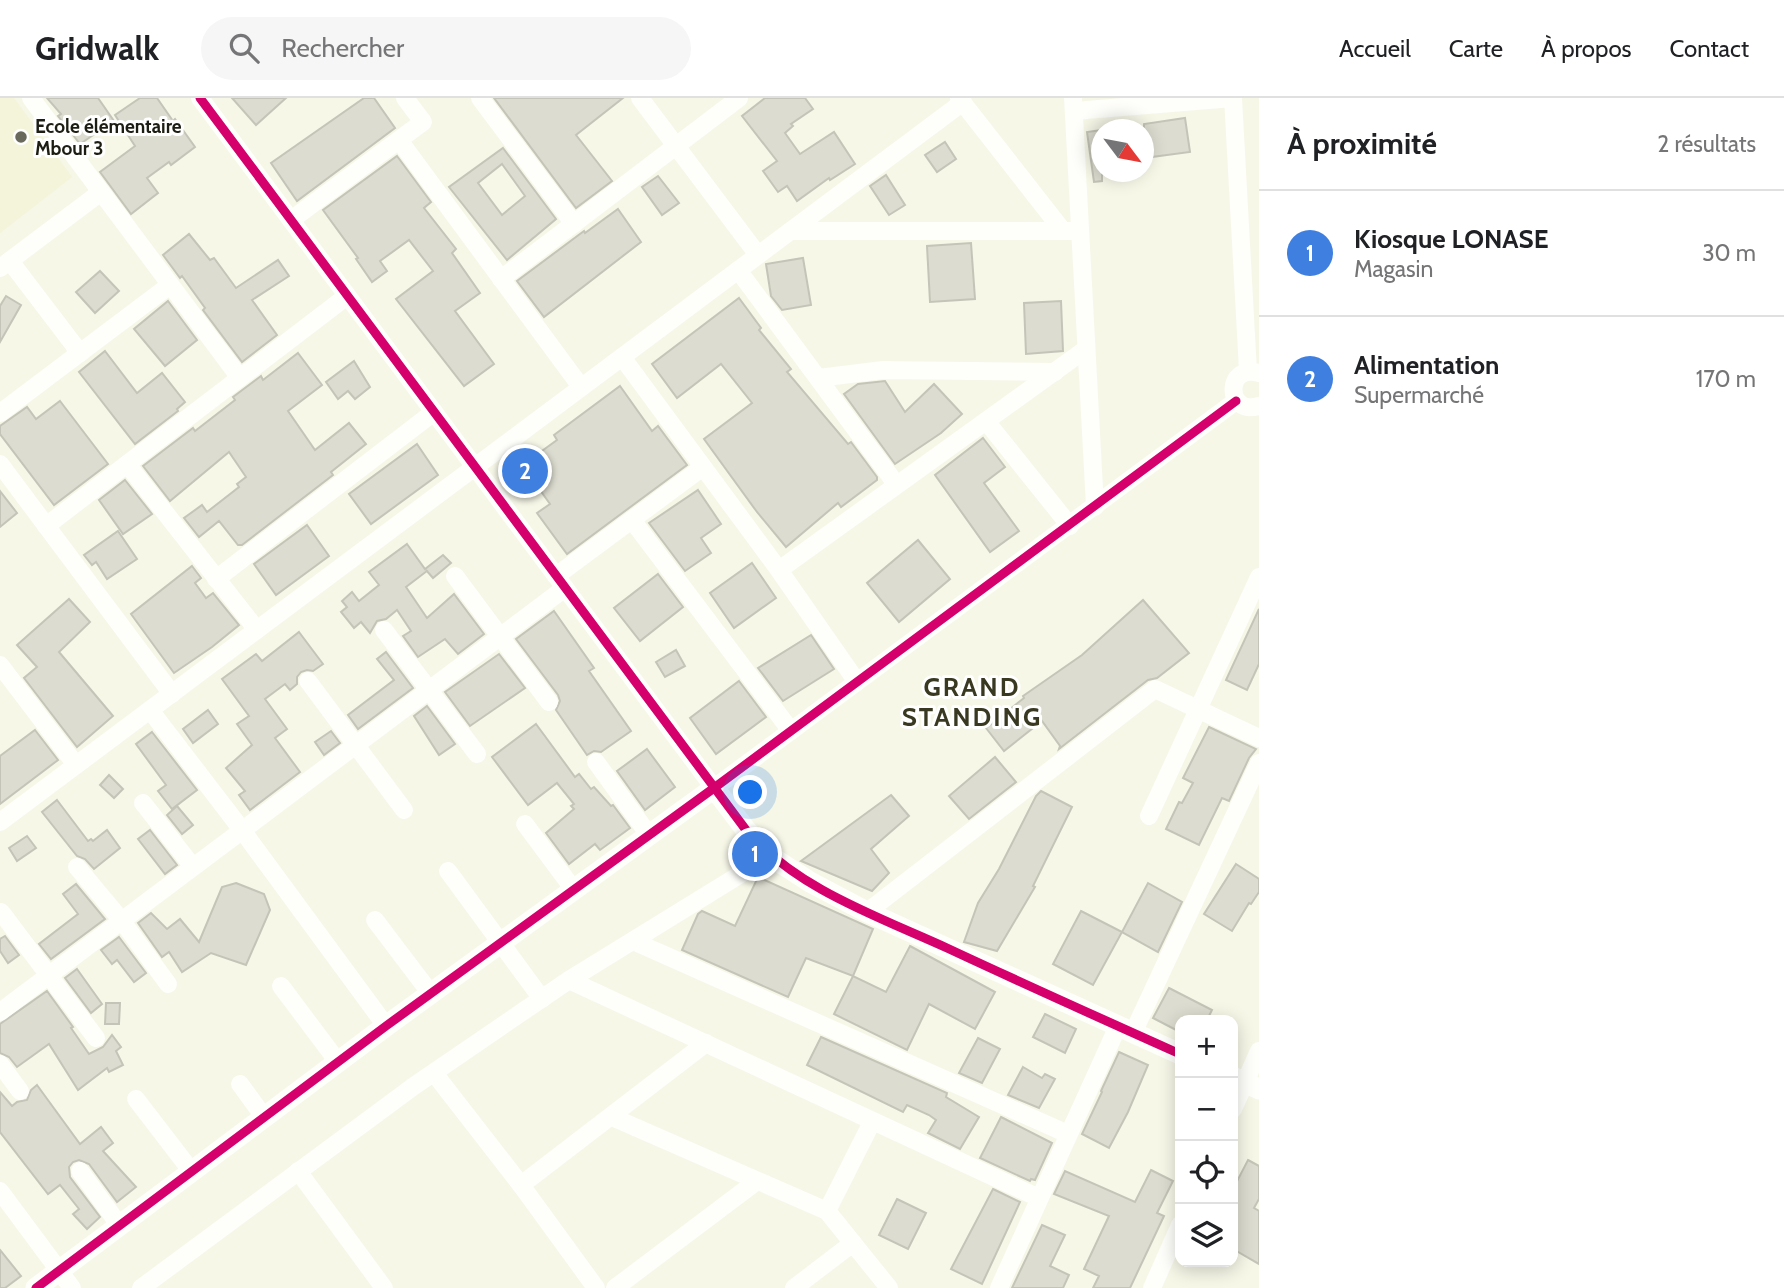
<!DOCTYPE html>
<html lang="fr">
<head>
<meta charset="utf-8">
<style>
  :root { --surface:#fff; --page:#f6f6f6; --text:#202124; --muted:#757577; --line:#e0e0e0; --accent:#69695d }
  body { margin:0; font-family:Cabin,sans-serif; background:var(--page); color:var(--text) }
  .controls { position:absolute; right:21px; bottom:21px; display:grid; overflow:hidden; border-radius:14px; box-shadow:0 4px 18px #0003 }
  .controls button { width:63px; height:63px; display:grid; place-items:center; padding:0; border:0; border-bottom:2px solid var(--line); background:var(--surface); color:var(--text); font:35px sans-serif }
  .compass { position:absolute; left:1091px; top:21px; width:63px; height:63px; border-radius:50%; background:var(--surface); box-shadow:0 4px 18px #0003; rotate:122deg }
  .you { position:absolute; left:751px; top:695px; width:24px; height:24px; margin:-18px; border:5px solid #fff; border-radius:50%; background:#1a73e8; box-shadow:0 0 0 10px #1a73e833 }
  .badge { display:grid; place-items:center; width:46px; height:46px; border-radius:50%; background:var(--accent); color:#fff; font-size:23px; font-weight:700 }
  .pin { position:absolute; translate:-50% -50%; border:4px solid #fff; box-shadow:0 2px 7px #0006 }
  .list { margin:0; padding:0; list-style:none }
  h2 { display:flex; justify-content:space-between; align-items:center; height:91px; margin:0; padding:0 28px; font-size:30px }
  h2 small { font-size:23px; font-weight:400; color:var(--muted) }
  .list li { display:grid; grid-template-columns:46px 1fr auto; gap:21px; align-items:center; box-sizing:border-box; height:126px; padding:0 28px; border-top:2px solid var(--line) }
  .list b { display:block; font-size:26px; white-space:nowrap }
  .list p { margin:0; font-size:23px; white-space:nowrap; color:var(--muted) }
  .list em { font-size:23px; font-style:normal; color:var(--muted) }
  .icon { flex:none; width:38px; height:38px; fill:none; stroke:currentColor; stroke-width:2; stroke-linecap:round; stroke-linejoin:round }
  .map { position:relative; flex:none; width:1259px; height:1190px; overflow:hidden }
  header { display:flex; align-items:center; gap:42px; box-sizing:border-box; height:98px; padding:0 35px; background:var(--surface); border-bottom:2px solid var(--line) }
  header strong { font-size:33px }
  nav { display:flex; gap:38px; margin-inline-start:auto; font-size:24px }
  .search { width:490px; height:63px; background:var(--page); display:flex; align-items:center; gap:18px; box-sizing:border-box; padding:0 24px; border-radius:38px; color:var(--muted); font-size:26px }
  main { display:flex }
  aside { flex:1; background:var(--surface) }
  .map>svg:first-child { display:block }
  .built { fill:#f3f4d9 }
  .building { fill:#dcdcd0; stroke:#c4c4b8; stroke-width:2; fill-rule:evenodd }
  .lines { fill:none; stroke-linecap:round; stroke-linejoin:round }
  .minor { stroke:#fefefb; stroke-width:18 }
  .tertiary { stroke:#fefefb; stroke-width:21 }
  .cycleway-casing { stroke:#fff; stroke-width:13 }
  .cycleway { stroke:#d6006c; stroke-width:9 }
  .poi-dot { fill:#69695d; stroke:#fff; stroke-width:2.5 }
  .labels { text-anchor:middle; stroke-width:6; stroke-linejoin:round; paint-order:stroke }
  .poi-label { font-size:19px; font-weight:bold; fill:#1d1d13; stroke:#fff; text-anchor:start }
  .district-label { font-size:26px; font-weight:bold; letter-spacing:2px; fill:#393922; stroke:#fff }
</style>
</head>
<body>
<header>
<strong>Gridwalk</strong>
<div class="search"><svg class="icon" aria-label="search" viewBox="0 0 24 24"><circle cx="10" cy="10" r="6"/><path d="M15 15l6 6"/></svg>Rechercher</div>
<nav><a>Accueil</a><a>Carte</a><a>À propos</a><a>Contact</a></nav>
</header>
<main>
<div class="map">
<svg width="1259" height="1190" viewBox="0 0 1259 1190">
  <rect width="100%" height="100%" fill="#f6f7e7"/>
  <!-- built -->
  <polygon class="built" points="0,0 14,0 72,79 0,135"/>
  <!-- building -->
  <g class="building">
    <polygon points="47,0 98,0 114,23 80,46 58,18 61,16"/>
    <polygon points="140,0 157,0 173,23 175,21 195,49 171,67 169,64 147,80 158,95 131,116 100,74 135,48 115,17"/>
    <polygon points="232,0 286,0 256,27"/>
    <polygon points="364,0 374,0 395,30 297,103 271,65"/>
    <polygon points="494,0 623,0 576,37 612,83 576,110"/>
    <polygon points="765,0 805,0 813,11 791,26 793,28 785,35 800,56 834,34 855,66 830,82 829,80 797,103 787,88 778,94 763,73 777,63 742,18"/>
    <polygon points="1185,20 1190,54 1144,60 1144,26"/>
    <polygon points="1102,32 1102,83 1094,84 1087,34"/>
    <polygon points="945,44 956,61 937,74 925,57"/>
    <path d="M503,50L556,121L507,162L449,89ZM502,66L525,98L502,117L478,85Z"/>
    <polygon points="397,58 431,104 424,110 456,151 452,155 480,195 455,213 494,266 464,288 396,201 433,173 409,142 380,163 387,173 372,184 356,161 358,160 323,112"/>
    <polygon points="886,77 905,107 889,117 870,88"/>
    <polygon points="658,78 679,105 662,117 642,89"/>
    <polygon points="618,111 641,144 544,219 517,183 584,133 585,135"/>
    <polygon points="189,136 210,162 214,160 236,190 278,162 289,178 252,202 277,237 242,264 203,212 205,210 182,178 180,180 163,157"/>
    <polygon points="971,145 975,201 930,204 927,148"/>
    <polygon points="803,160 811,207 782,212 771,198 766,166"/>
    <polygon points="100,173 119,193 95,215 76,194"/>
    <polygon points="6,198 21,207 0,244 0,208"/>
    <polygon points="739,200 761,230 759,232 791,271 787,274 848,346 851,344 877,379 877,382 841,409 838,405 786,449 757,414 704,341 752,305 721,266 677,300 652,266"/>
    <polygon points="168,203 197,242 165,268 134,231"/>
    <polygon points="1061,203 1063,253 1026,256 1024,205"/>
    <polygon points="105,253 137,295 162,275 185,304 177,311 178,313 135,346 79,274"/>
    <polygon points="298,255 322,287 288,313 315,352 349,325 366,346 331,374 333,377 242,447 238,447 219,423 199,439 184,420 202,407 207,414 239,389 237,386 246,379 229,354 170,403 143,368 193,330 195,333 235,302 233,299 261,278 263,282"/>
    <polygon points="354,263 370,289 355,301 348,293 338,301 326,284"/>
    <polygon points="885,283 905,314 934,286 962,316 941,335 895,366 844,296 858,286"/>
    <polygon points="620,288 652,333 658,328 687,367 567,456 537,415 550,406 535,385 529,390 511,367 524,357 528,363 557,342 554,337"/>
    <polygon points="60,303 108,366 54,407 0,336 0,328 27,309 36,321"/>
    <polygon points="983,340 1005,369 984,385 1019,433 990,454 935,377"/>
    <polygon points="417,346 438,377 371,426 349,396"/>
    <polygon points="125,382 152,416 123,436 99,402"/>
    <polygon points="698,392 721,426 701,440 711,455 685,473 649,425"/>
    <polygon points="0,393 17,415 0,429"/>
    <polygon points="307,427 329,458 276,497 254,466"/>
    <polygon points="118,433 137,461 107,481 96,464 92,467 84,457"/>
    <polygon points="918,442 950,481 899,524 867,485"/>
    <polygon points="407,446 425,471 443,457 451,465 433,480 426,472 427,473 406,489 427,520 454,496 484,536 458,556 445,541 418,559 403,538 411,533 397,512 386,521 377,523 370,535 361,524 354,530 341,514 347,509 342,503 352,494 359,503 379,487 369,474"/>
    <polygon points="752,465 776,500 734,530 710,495"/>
    <polygon points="192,468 201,480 195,485 206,500 213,495 239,527 212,549 174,575 131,516"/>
    <polygon points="658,476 683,509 640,543 614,510"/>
    <polygon points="69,501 90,524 59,554 113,618 77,649 24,580 37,569 17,547"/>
    <polygon points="1143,502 1189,555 1157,580 1148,582 1059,651 1060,648 1042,623 1004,653 986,630 1024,600 1023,598 1082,557"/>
    <polygon points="1259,511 1259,566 1247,592 1226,582"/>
    <polygon points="554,513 594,570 589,573 631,633 601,654 594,653 587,657 556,612 560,603 558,597 516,541"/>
    <polygon points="299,534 323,566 313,573 307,572 301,574 297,579 297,586 290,592 285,586 265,601 287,631 275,640 300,674 250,712 239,697 245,693 226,670 252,647 237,626 249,618 222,581 256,556 262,563"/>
    <polygon points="811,537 834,571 783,603 758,570"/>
    <polygon points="676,552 685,568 665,579 656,564"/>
    <polygon points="386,554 413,590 358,631 348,617 394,582 377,561"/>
    <polygon points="499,556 525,590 470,628 445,594"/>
    <polygon points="739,583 766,619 716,656 690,620"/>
    <polygon points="427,608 455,646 439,657 414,618"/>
    <polygon points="208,612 218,626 193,645 183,631"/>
    <polygon points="536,626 575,679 579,676 591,691 594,689 611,708 613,707 630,730 600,752 595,746 569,766 546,735 574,711 571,708 574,706 557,685 528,707 492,659"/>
    <polygon points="1209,629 1256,651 1249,660 1229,703 1222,700 1199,747 1166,731 1179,704 1182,705 1193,685 1183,680"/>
    <polygon points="35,632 58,662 0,706 0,658"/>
    <polygon points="331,633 340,645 324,657 315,644"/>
    <polygon points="152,634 197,692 172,711 158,693 166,687 136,646"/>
    <polygon points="647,651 675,689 645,712 617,673"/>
    <polygon points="995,659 1016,684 969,721 949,698"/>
    <polygon points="109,677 123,691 114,700 100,687"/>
    <polygon points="1041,693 1072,709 1033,788 1035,789 997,853 964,844 978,805 999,771 1036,698"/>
    <polygon points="891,697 909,718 871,751 889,775 872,793 801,763"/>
    <polygon points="57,702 88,743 91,741 93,743 107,732 120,750 94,771 85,761 77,758 42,714"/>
    <polygon points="177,708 193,727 182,736 167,717"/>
    <polygon points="150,732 177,767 165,776 138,741"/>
    <polygon points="27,738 36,750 17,763 9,750"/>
    <polygon points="1236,766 1259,781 1259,794 1251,806 1249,805 1232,833 1204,816"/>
    <polygon points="758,779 873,831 853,878 806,860 788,899 682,852 698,816 702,813 735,828"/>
    <polygon points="236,785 264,796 270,812 246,867 211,855 182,874 169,854 162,859 138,825 151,815 167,831 180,821 199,844 222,789"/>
    <polygon points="1148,785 1182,804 1158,854 1122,834"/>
    <polygon points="76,786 105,821 51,861 39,846 78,816 63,796"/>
    <polygon points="1081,813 1122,834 1093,887 1053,866"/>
    <polygon points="5,838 19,857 8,865 0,853 0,841"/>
    <polygon points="119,839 146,875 134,884 117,862 112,866 101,852"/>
    <polygon points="910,848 995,894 975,931 929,906 907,952 834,916 853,878 886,894"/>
    <polygon points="77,871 102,906 91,915 65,880"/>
    <polygon points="1169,890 1212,912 1207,922 1180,922 1180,934 1153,920"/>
    <polygon points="47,893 73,929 71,930 89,956 103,949 112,937 121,949 116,953 123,967 109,974 107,970 78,992 49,946 17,969 9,959 0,955 0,926"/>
    <polygon points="106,905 120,905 119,926 105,926"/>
    <polygon points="1045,916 1076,931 1065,955 1033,939"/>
    <polygon points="821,939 947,995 946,999 979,1019 960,1051 928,1035 936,1022 929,1017 907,1007 903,1014 807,967"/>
    <polygon points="978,940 1000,951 982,985 959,975"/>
    <polygon points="1119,954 1148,967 1128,1014 1109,1050 1082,1036 1102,994 1101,993"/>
    <polygon points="1023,969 1042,980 1045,976 1055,981 1039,1010 1008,997"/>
    <polygon points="37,987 80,1046 101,1029 113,1045 103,1053 136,1089 117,1104 89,1066 79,1062 73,1064 69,1069 70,1079 100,1119 87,1131 73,1116 79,1111 60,1087 48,1096 0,1034 0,994 12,1008 17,1004 27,1002 31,992"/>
    <polygon points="1001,1019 1052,1045 1035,1082 1031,1081 1030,1083 980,1060"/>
    <polygon points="1248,1062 1259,1068 1259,1101 1254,1110 1259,1113 1259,1166 1233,1151 1233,1091"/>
    <polygon points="1151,1072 1173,1083 1157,1115 1164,1118 1130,1190 1093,1190 1099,1178 1084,1171 1109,1118 1054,1096 1065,1073 1135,1104"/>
    <polygon points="993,1091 1020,1104 982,1186 951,1171"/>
    <polygon points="897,1101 926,1115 908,1151 879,1137"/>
    <polygon points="1042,1127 1065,1137 1050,1168 1069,1177 1063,1190 1012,1190"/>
    <polygon points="0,1152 21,1178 5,1190 0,1190"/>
  </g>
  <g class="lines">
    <!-- minor -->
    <g class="minor">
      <polyline points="31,0 240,280"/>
      <polyline points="200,0 714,690 1236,303"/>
      <polyline points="480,0 574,126"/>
      <polyline points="640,0 758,157"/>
      <polyline points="959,0 1063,133"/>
      <polyline points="1073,0 1095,409"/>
      <polyline points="1233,0 1248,273"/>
      <polyline points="1074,13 1233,0"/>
      <polyline points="399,42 581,289"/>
      <polyline points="291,122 423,24 405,0"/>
      <polyline points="791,133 1080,133"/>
      <polyline points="10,163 80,255"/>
      <polyline points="0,170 101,94"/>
      <polyline points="738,172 896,386"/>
      <polyline points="501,181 739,0"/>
      <polyline points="622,259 779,472 857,584"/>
      <path d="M1259,275C1225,265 1225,318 1259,308"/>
      <polyline points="818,280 883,272 1055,274"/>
      <polyline points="0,315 170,187"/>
      <polyline points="986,323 1070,428"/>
      <polyline points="0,366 172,596"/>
      <polyline points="127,366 257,532"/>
      <polyline points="632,422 791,633"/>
      <polyline points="46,428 347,198"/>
      <polyline points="779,472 1086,251"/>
      <polyline points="455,478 549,604"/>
      <polyline points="556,478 703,369"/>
      <polyline points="216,481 434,314"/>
      <polyline points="384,532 477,656"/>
      <polyline points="0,567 76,667"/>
      <polyline points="308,583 404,712"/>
      <polyline points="150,612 242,732 386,928"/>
      <polyline points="596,664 649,737"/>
      <polyline points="143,705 193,769"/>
      <polyline points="1149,718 1259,479"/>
      <polyline points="0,724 963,4"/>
      <polyline points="525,726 574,792"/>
      <polyline points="77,769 122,823 168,886"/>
      <polyline points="448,773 542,901"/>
      <polyline points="1,814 96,940"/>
      <polyline points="867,814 1155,591 1259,640"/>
      <polyline points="375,822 431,896"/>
      <polyline points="633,843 1068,1036"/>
      <polyline points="569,882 1039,1100"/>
      <polyline points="281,888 338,964"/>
      <polyline points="0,914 565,490"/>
      <polyline points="1133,935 1259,665"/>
      <polyline points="0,966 20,993"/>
      <polyline points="434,975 521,1087 596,1190"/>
      <polyline points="240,986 264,1019"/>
      <polyline points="136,1001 192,1074"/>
      <polyline points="1233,1011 1259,953"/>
      <polyline points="612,1019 827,1113 889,1190"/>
      <polyline points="80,1073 120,1128"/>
      <polyline points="298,1073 384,1190"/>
      <polyline points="521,1087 706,945"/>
      <polyline points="0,1093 72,1190"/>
      <polyline points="827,1113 872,1024"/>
      <polyline points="141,1190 414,988 569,882 770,758"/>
      <polyline points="615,1190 757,1083"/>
      <polyline points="794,1190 853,1145"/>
      <polyline points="999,1190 1118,928"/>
      <polyline points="1152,1190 1180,1127"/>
    </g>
    <!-- tertiary -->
    <g class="tertiary">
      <polyline points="1233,979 1259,991"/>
      <polyline points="36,1190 386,928 714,690 746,732 770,758 810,784 867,814 1180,956"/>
    </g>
    <!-- cycleway casing -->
    <g class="cycleway-casing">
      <g id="cycleway">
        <path d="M200,0L746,732C797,791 877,818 947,850C1024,886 1102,921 1180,956"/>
        <polyline points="36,1190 386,928 714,690 1236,303"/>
      </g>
    </g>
    <!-- cycleway -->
    <use href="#cycleway" class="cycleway"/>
  </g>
  <!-- markers -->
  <circle class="poi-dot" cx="21" cy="39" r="7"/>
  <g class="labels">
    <!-- poi labels -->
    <g class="poi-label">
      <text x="35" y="35">Ecole élémentaire<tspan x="35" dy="22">Mbour 3</tspan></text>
    </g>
    <!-- district labels -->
    <g class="district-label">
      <text x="972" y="598">GRAND<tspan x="972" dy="30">STANDING</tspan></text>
    </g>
  </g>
</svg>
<div class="controls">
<button>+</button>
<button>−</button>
<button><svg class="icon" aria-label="locate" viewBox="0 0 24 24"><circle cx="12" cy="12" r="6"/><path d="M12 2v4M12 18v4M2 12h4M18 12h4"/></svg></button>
<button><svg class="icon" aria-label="layers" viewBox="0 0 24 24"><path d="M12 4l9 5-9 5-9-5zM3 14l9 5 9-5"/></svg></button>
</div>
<svg class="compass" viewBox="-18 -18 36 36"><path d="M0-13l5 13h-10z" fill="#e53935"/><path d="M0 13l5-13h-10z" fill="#757577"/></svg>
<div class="you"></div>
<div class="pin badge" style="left:755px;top:756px;background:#3f7fe0">1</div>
<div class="pin badge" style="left:525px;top:373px;background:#3f7fe0">2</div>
</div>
<aside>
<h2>À proximité<small>2 résultats</small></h2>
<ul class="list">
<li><span class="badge" style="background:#3f7fe0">1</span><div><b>Kiosque LONASE</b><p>Magasin</p></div><em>30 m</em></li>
<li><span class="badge" style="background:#3f7fe0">2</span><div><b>Alimentation</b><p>Supermarché</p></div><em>170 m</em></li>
</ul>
</aside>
</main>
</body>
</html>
